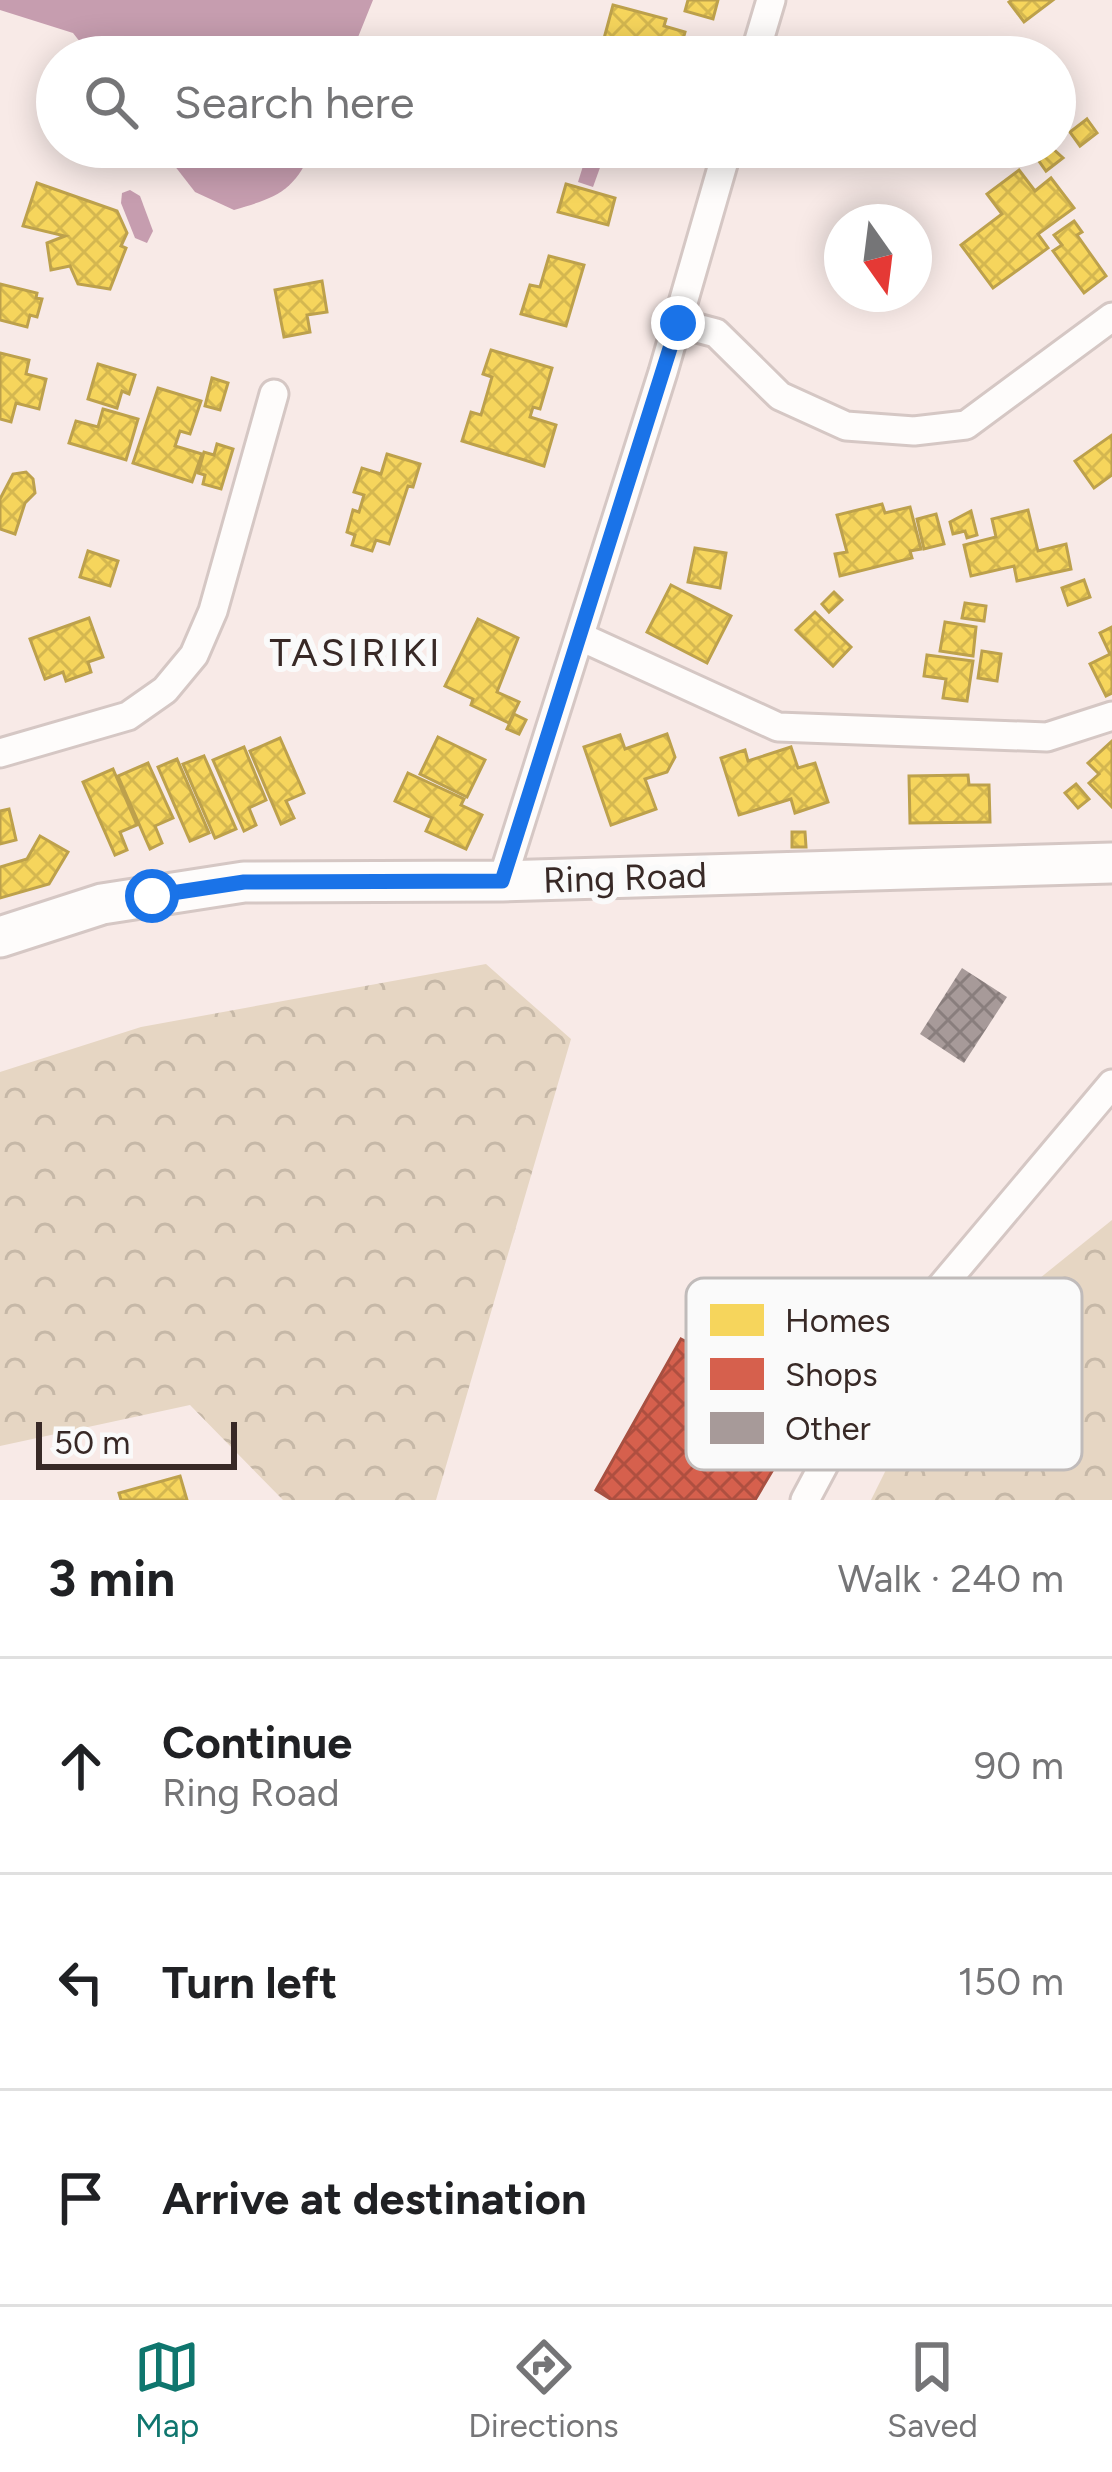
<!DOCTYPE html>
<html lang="en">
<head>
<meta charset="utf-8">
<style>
  :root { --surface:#fff; --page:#f2f2f2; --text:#202124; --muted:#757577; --line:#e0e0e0; --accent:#0f766e }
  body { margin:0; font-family:Figtree,sans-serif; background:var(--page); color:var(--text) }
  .compass { position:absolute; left:824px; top:204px; width:108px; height:108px; border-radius:50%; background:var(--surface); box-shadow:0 6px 30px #0003; rotate:166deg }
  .scale { position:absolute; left:36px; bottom:30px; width:201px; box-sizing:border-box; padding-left:12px; border:6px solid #382926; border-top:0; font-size:33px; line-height:42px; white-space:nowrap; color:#382926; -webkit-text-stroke:9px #fafafa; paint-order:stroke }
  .stop { position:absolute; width:36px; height:36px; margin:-27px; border:9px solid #1a73e8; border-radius:50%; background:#fff }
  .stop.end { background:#1a73e8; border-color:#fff; box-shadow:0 3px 12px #0008 }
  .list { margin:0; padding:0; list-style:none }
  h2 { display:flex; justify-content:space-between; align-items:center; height:156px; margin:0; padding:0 48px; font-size:51px }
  h2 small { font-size:39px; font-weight:400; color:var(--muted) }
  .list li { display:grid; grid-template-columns:78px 1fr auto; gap:36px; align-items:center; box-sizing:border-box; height:216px; padding:0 48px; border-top:3px solid var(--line) }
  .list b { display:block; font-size:45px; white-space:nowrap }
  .list p { margin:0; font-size:39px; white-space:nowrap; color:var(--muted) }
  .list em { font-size:39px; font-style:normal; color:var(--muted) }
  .icon { flex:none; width:66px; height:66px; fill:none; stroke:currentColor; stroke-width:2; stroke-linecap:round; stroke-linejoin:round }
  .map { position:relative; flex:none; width:1112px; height:1500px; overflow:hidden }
  .search { position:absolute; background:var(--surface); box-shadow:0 6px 30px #0003; left:36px; right:36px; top:36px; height:132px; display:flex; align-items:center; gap:30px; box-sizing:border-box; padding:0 42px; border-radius:66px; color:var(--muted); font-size:45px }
  .sheet { height:804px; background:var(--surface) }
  nav { display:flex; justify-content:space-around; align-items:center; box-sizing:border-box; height:168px; border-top:3px solid var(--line); background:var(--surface); font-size:33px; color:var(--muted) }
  nav a { display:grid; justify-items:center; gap:6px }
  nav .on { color:var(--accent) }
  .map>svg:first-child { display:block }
  .forest { fill:url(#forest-crowns) }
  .water { fill:#c69daf }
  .homes { fill:url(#homes-cross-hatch); stroke:#bda14c; stroke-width:3 }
  .shops { fill:url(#shops-cross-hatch); stroke:#a75041; stroke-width:3 }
  .building { fill:url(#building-cross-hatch) }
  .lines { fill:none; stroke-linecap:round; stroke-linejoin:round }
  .street-casing { stroke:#d5c7c4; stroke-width:33 }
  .secondary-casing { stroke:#d5c7c4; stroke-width:45 }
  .street { stroke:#fefcfb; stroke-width:27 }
  .secondary { stroke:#fefcfb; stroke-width:39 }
  .route { stroke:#1a73e8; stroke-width:15 }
  .labels { text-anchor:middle; stroke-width:12; stroke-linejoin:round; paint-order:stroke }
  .street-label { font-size:36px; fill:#382926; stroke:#fafafa }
  .neighbourhood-label { font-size:39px; letter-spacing:3px; fill:#382926; stroke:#fafafa }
  .key { fill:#fafafa; stroke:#c0bbba; stroke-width:3 }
  .key-label { font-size:33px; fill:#382926 }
</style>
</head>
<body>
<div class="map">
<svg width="1112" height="1500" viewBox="0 0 1112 1500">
  <defs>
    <pattern id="forest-crowns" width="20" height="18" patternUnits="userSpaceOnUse" patternTransform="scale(3)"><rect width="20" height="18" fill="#e6d6c3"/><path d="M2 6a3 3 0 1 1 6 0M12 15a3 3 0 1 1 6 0" fill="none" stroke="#c6b8a7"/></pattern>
    <pattern id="homes-cross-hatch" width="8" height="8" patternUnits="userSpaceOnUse" patternTransform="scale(3)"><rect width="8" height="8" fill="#f6d55c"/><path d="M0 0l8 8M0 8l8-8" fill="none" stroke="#d4b750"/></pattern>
    <pattern id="shops-cross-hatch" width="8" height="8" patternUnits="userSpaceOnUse" patternTransform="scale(3)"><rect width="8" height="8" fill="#d6604d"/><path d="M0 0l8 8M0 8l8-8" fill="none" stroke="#af4f40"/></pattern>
    <pattern id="building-cross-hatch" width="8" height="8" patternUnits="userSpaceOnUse" patternTransform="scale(3)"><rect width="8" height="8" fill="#a79a99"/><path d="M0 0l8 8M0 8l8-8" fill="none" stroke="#897e7d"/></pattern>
  </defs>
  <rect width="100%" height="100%" fill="#f8eae7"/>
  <!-- forest -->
  <g class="forest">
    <polygon points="486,964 571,1039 436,1500 283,1500 190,1405 0,1446 0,1072 141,1027"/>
    <polygon points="1112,1220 1112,1500 871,1500 942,1357"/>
  </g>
  <!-- water -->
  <g class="water">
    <polygon points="0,0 373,0 350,57 92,57 73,33 0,10"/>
    <path d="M160,147H313C295,191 278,197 234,210L195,192Z"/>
    <polygon points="589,147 606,151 593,187 578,182"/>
    <polygon points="130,190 140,196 153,231 147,243 135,238 121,203 122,193"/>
  </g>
  <!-- homes -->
  <g class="homes">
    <polygon points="688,0 718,0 713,19 685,11"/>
    <polygon points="1012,0 1053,0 1024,22 1009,2"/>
    <polygon points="613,5 666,19 664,26 685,32 680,50 687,51 685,57 599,57"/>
    <polygon points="1087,119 1097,133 1080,146 1070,132"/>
    <polygon points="1051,147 1063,158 1046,171 1036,157"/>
    <polygon points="1019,170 1035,191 1051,178 1074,208 1038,234 1048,248 993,288 961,245 1002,214 987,194"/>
    <polygon points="37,183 117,211 127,233 121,246 126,248 110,289 78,284 70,266 51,270 47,243 65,236 23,226"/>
    <polygon points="566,184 615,198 608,225 558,212"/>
    <polygon points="1074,221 1082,232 1077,235 1106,276 1084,293 1053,251 1062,245 1054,235"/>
    <polygon points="549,256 584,265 566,326 521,314 530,285 540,287"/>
    <polygon points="322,281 327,312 307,315 310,332 284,337 275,290"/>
    <polygon points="0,284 37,293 36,298 42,299 37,317 30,315 27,327 0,320"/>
    <polygon points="491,350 552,368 540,409 533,407 530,417 556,425 544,466 462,441 471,412 481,415 492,377 483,374"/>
    <polygon points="0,353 29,360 26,374 46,379 39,409 16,403 11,422 0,419"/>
    <polygon points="98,364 135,375 129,394 122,391 117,408 88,399"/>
    <polygon points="212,378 228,383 220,410 205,406"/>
    <polygon points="158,388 201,401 190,434 180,431 175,446 202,454 192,482 133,463"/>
    <polygon points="103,409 138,419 126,460 69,443 76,421 98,427"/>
    <polygon points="1112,435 1112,475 1094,488 1075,461"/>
    <polygon points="217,444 233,449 221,489 203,484 205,475 198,473 204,452 214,455"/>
    <polygon points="387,454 420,464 413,487 408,486 389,544 376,540 372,551 352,545 355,535 347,532 353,510 359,512 364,495 354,492 362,468 381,474"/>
    <polygon points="26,472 33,479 35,493 25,503 15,534 0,529 0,499 13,474"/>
    <polygon points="882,504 885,513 910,507 921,549 910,551 912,558 840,576 835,554 847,552 837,515"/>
    <polygon points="1028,510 1038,551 1066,544 1071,569 1017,581 1014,566 971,576 964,545 996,537 992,519"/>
    <polygon points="971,511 977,535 967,538 965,531 953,534 950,522"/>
    <polygon points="936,514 944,544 924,549 917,519"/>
    <polygon points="695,548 726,553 720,588 688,582"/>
    <polygon points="88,551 118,561 110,586 80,577"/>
    <polygon points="1084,580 1090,597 1068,605 1062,588"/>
    <polygon points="671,585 731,616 707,663 647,632"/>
    <polygon points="834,592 842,600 829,612 822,604"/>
    <polygon points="965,603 986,606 984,621 962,618"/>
    <polygon points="815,612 851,647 833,666 796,630"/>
    <polygon points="89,618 103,657 88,662 91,672 66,681 63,672 45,679 30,639"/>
    <polygon points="478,619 518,638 497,692 519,702 509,723 471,705 473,699 445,686"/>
    <polygon points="945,622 976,627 973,656 940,651"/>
    <polygon points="1112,627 1112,693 1106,696 1090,664 1110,654 1100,633"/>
    <polygon points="982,651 1001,654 997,681 978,678"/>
    <polygon points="927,655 973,661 967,701 943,698 946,679 924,676"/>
    <polygon points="514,714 526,720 519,734 507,729"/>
    <polygon points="667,734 675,757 667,772 645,779 656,809 611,825 584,747 620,735 625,749"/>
    <polygon points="438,737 485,760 467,797 420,774"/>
    <polygon points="280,738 304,793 286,801 294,818 281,824 250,751"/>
    <polygon points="1112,741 1112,807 1089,783 1099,774 1088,763"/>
    <polygon points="244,747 266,800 249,808 256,825 244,831 213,760"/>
    <polygon points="791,747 798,768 815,763 828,802 795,813 791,799 739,815 721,758 745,750 748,761"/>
    <polygon points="204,756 236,829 215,838 183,764"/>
    <polygon points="177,759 209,833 190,841 158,767"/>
    <polygon points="148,763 173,818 155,826 162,843 150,849 118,776"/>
    <polygon points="113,769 137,825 120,832 127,850 115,855 83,782"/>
    <polygon points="408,773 464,799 461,805 482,815 466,849 426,831 432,818 395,801"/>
    <polygon points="968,775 969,785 989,785 990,822 910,823 909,776"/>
    <polygon points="1076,784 1089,799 1078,808 1065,793"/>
    <polygon points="9,809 16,840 0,844 0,811"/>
    <polygon points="792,832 805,832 806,847 792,847"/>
    <polygon points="40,836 68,852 49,884 0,898 0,867 27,859"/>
    <polygon points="180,1476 187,1500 121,1500 119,1493"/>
  </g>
  <!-- shops -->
  <polygon class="shops" points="681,1339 810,1407 755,1500 612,1500 596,1490"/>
  <!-- building -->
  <polygon class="building" points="962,968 1007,997 964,1063 920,1034"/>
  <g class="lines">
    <!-- street casing -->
    <g class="street-casing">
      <g id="street">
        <polyline points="754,57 771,0"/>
        <polyline points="678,323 716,333 780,396 846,426 914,431 966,425 1112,317"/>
        <polyline points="581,637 778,727 1047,737 1112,716"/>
        <polyline points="0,753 128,716 165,690 194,655 213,611 274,394"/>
        <polyline points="502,881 663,372 728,147"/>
        <polyline points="805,1500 843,1429 914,1319 1112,1084"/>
      </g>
    </g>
    <!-- secondary casing -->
    <g class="secondary-casing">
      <polyline id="secondary" points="0,937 102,904 244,882 502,881 1112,863"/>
    </g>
    <!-- street -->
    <use href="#street" class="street"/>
    <!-- secondary -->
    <use href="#secondary" class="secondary"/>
  </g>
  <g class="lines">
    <!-- route -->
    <polyline class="route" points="152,896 244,882 502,881 678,323"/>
  </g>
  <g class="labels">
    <!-- street labels -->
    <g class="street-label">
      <text transform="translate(625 877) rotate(-2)" y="13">Ring Road</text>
    </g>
    <!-- neighbourhood labels -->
    <g class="neighbourhood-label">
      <text x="356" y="666">TASIRIKI</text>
    </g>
  </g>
  <!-- legend -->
  <rect x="686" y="1278" width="396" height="192" rx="18" class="key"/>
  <rect x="710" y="1304" width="54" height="32" fill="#f6d55c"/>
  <rect x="710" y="1358" width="54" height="32" fill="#d6604d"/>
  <rect x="710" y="1412" width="54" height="32" fill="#a79a99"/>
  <g class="key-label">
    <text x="785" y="1332">Homes</text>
    <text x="785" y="1386">Shops</text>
    <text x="785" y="1440">Other</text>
  </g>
</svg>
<svg class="compass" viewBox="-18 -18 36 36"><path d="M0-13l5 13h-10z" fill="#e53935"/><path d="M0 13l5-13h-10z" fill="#757577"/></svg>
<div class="scale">50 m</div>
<div class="stop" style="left:152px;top:896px"></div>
<div class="stop end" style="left:678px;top:323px"></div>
<div class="search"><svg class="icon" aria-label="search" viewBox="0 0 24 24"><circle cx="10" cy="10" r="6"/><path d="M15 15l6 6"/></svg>Search here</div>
</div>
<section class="sheet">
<h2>3 min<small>Walk · 240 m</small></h2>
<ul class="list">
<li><svg class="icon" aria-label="ahead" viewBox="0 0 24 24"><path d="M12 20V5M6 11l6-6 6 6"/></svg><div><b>Continue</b><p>Ring Road</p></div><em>90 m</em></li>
<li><svg class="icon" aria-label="left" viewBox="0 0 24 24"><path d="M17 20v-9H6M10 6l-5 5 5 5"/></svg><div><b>Turn left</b></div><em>150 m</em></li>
<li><svg class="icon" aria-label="arrive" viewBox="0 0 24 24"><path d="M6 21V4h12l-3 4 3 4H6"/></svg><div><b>Arrive at destination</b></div></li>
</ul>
</section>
<nav>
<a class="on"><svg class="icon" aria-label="map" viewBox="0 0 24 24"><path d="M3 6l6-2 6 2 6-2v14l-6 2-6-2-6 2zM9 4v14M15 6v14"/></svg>Map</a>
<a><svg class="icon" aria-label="directions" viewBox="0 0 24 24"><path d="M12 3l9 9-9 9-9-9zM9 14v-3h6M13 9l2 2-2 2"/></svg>Directions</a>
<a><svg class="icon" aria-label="saved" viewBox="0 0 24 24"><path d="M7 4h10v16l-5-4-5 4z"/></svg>Saved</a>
</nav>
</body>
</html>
